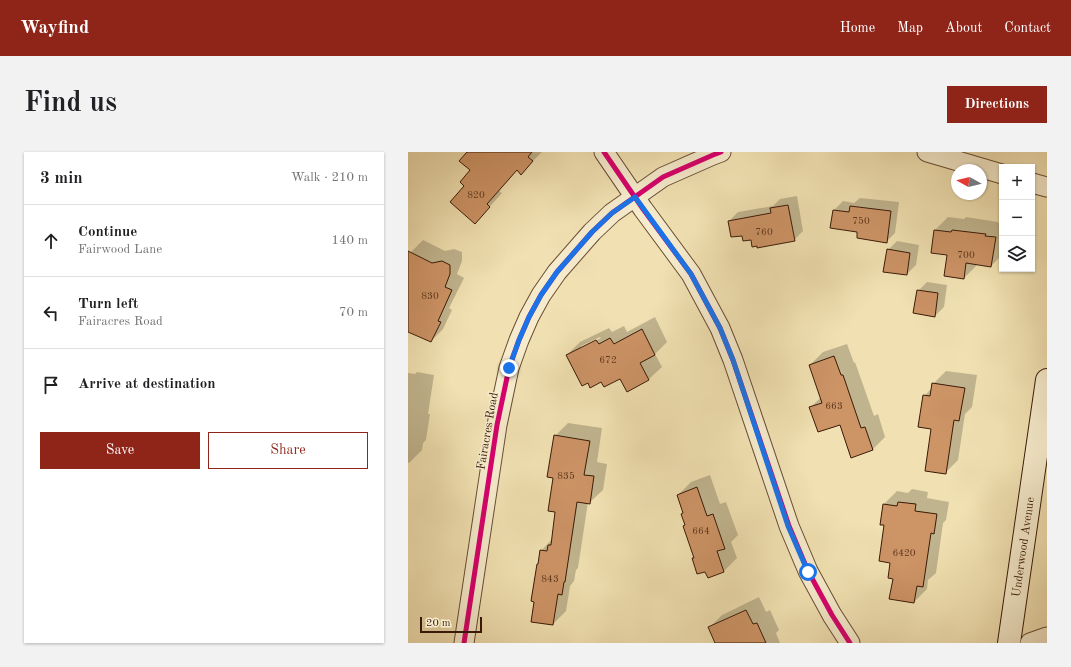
<!DOCTYPE html>
<html lang="en">
<head>
<meta charset="utf-8">
<style>
  :root { --surface:#fff; --page:#f2f2f2; --text:#202124; --muted:#757577; --line:#e0e0e0; --accent:#8f2418 }
  body { margin:0; font-family:"Old Standard TT",serif; background:var(--page); color:var(--text) }
  .controls { position:absolute; right:12px; top:12px; display:grid; overflow:hidden; border-radius:0px; box-shadow:0 1px 3px #0004 }
  .controls button { width:36px; height:36px; display:grid; place-items:center; padding:0; border:0; border-bottom:1px solid var(--line); background:var(--surface); color:var(--text); font:20px sans-serif }
  .compass { position:absolute; left:543px; top:12px; width:36px; height:36px; border-radius:50%; background:var(--surface); box-shadow:0 1px 3px #0004; rotate:278deg }
  .scale { position:absolute; left:12px; bottom:10px; width:62px; box-sizing:border-box; padding-left:4px; border:2px solid #3a1a07; border-top:0; font-size:11px; line-height:14px; white-space:nowrap; color:#3a1a07; -webkit-text-stroke:3px #f6eccd; paint-order:stroke }
  .stop { position:absolute; width:12px; height:12px; margin:-9px; border:3px solid #1a73e8; border-radius:50%; background:#fff }
  .stop.end { background:#1a73e8; border-color:#fff; box-shadow:0 1px 4px #0008 }
  .list { margin:0; padding:0; list-style:none }
  h2 { display:flex; justify-content:space-between; align-items:center; height:52px; margin:0; padding:0 16px; font-size:17px }
  h2 small { font-size:13px; font-weight:400; color:var(--muted) }
  .list li { display:grid; grid-template-columns:26px 1fr auto; gap:12px; align-items:center; box-sizing:border-box; height:72px; padding:0 16px; border-top:1px solid var(--line) }
  .list b { display:block; font-size:15px; white-space:nowrap }
  .list p { margin:0; font-size:13px; white-space:nowrap; color:var(--muted) }
  .list em { font-size:13px; font-style:normal; color:var(--muted) }
  .actions { display:flex; gap:8px; padding:12px 16px }
  .actions a { flex:1; padding:9px 0; border:1px solid var(--accent); border-radius:0px; text-align:center; font-size:14px; color:var(--accent) }
  .actions .main { background:var(--accent); color:#fff }
  .icon { flex:none; width:22px; height:22px; fill:none; stroke:currentColor; stroke-width:2; stroke-linecap:round; stroke-linejoin:round }
  .map { position:relative; flex:none; width:639px; height:491px; overflow:hidden; border-radius:0px }
  header { display:flex; align-items:center; gap:24px; box-sizing:border-box; height:56px; padding:0 20px; background:var(--accent); color:#fff }
  header strong { font-size:19px }
  nav { display:flex; gap:22px; margin-inline-start:auto; font-size:14px }
  .intro { display:flex; align-items:center; justify-content:space-between; box-sizing:border-box; height:96px; padding:0 24px }
  h1 { margin:0; font-size:28px }
  .button { padding:10px 18px; border-radius:0px; background:var(--accent); color:#fff; font-size:14px; font-weight:700 }
  main { display:flex; gap:24px; padding:0 24px }
  aside { flex:1; background:var(--surface); border-radius:0px; box-shadow:0 1px 3px #0004 }
  .map>svg:first-child { display:block }
  .shadow { fill:#0003; fill-rule:evenodd }
  .building { fill:#cd9466; stroke:#3a1a07 }
  .lines { fill:none; stroke-linecap:round; stroke-linejoin:round }
  .minor-casing { stroke:#684c32; stroke-width:21 }
  .secondary-casing { stroke:#3a1a07; stroke-width:24 }
  .minor { stroke:#f6eccd; stroke-width:19 }
  .secondary { stroke:#f6eccd; stroke-width:22 }
  .cycleway-casing { stroke:#f6eccd; stroke-width:8 }
  .cycleway { stroke:#d6006c; stroke-width:5 }
  .route { stroke:#1a73e8; stroke-width:5 }
  .labels { text-anchor:middle; stroke-width:3; stroke-linejoin:round; paint-order:stroke }
  .number-label { font-size:10px; fill:#5f381f }
  .street-label { font-size:12px; fill:#3a1a07; stroke:#f6eccd }
</style>
</head>
<body>
<header>
<strong>Wayfind</strong>
<nav><a>Home</a><a>Map</a><a>About</a><a>Contact</a></nav>
</header>
<div class="intro"><h1>Find us</h1><a class="button">Directions</a></div>
<main>
<aside>
<h2>3 min<small>Walk · 210 m</small></h2>
<ul class="list">
<li><svg class="icon" aria-label="ahead" viewBox="0 0 24 24"><path d="M12 20V5M6 11l6-6 6 6"/></svg><div><b>Continue</b><p>Fairwood Lane</p></div><em>140 m</em></li>
<li><svg class="icon" aria-label="left" viewBox="0 0 24 24"><path d="M17 20v-9H6M10 6l-5 5 5 5"/></svg><div><b>Turn left</b><p>Fairacres Road</p></div><em>70 m</em></li>
<li><svg class="icon" aria-label="arrive" viewBox="0 0 24 24"><path d="M6 21V4h12l-3 4 3 4H6"/></svg><div><b>Arrive at destination</b></div></li>
</ul>
<div class="actions"><a class="main">Save</a><a>Share</a></div>
</aside>
<div class="map">
<svg width="639" height="491" viewBox="0 0 639 491">
  <rect width="100%" height="100%" fill="#f1e1b2"/>
  <filter id="stains"><feTurbulence type="fractalNoise" baseFrequency=".005" numOctaves="4"/><feColorMatrix values="0 0 0 0 .2 0 0 0 0 .09 0 0 0 0 .02 0 0 0 .5 -.17"/></filter>
  <radialGradient id="worn" r=".72"><stop offset=".6" stop-color="#630" stop-opacity="0"/><stop offset="1" stop-color="#630" stop-opacity=".3"/></radialGradient>
  <!-- shadow -->
  <g class="shadow">
    <polygon points="60,0 134,0 113,21 109,18 91,39 94,41 67,71 57,34 63,18"/>
    <polygon points="389,44 395,79 386,88 343,87 335,82 321,69 330,60 365,54 372,47"/>
    <polygon points="452,46 491,50 487,81 478,90 451,79 426,58 435,49 446,51"/>
    <polygon points="540,65 556,67 558,65 590,70 590,71 594,72 594,103 583,114 569,112 569,113 556,126 540,102 524,100 527,78"/>
    <polygon points="15,88 37,99 46,97 54,100 54,109 49,122 56,126 41,156 44,158 35,177 23,189 0,179 0,106 2,101"/>
    <polygon points="489,89 511,93 508,113 499,122 480,98"/>
    <polygon points="519,130 539,133 536,155 527,164 510,139"/>
    <path d="M247,165L259,190L247,202L254,215L241,227L219,239L212,225L194,229L159,203L172,190L201,176L204,180L216,174L219,180ZM192,185L193,186L173,196V194Z"/>
    <polygon points="439,192 446,211 447,210 466,264 470,262 477,285 464,298 433,271 402,256 413,245 402,213 415,200"/>
    <polygon points="538,219 569,223 564,255 557,262 550,308 537,321 524,276 516,244 524,236 525,232"/>
    <polygon points="9,220 26,223 20,262 22,262 18,288 15,291 14,298 1,311 0,311 0,221 7,222"/>
    <polygon points="160,271 194,276 189,310 199,312 195,338 182,350 180,350 170,416 168,418 166,429 162,434 158,459 145,472 130,412 131,410 133,399 144,387 148,360 147,326 147,284"/>
    <polygon points="302,323 312,352 318,350 330,383 323,390 329,406 316,419 285,407 287,405 276,374 278,372 274,362 276,360 270,343 283,330"/>
    <polygon points="504,337 520,340 519,346 541,350 538,368 535,371 528,421 520,428 519,437 506,450 486,426 478,372 476,352 489,339 500,341"/>
    <polygon points="351,445 358,460 362,458 371,478 368,481 372,491 308,491 301,476 314,463"/>
  </g>
  <!-- building -->
  <g class="building">
    <polygon points="59,0 124,0 120,5 125,9 113,23 109,18 79,52 82,55 67,72 42,50 56,34 52,30 62,18 51,9"/>
    <polygon points="380,53 387,89 349,96 349,94 344,95 343,88 335,89 334,84 323,85 320,69 363,61 362,56"/>
    <polygon points="442,54 483,59 479,91 449,86 449,80 422,76 425,58 441,60"/>
    <polygon points="526,78 543,80 544,78 578,82 577,84 588,85 583,115 558,111 556,127 536,124 539,103 523,101"/>
    <polygon points="479,97 502,101 499,123 475,120"/>
    <polygon points="0,99 24,111 34,109 42,113 42,122 37,135 44,138 30,169 33,170 23,190 0,180"/>
    <polygon points="509,138 530,141 527,165 505,161"/>
    <polygon points="234,177 247,203 232,211 241,228 219,240 212,227 196,235 193,230 182,236 180,231 174,234 158,203 188,188 191,192 202,186 206,192"/>
    <polygon points="426,204 433,223 435,223 453,276 457,275 465,298 443,306 432,273 410,280 401,255 414,251 401,213"/>
    <polygon points="524,231 557,236 551,269 546,268 538,322 517,319 523,277 510,275 515,243 522,244"/>
    <polygon points="146,283 182,289 176,323 186,324 182,352 169,350 157,430 156,430 154,443 150,442 145,473 123,470 126,450 123,449 129,412 130,412 132,398 139,399 140,393 143,393 147,360 140,359 145,326 139,325"/>
    <polygon points="289,335 299,364 305,362 317,397 309,399 316,420 300,426 297,420 289,422 284,406 286,406 275,374 277,373 273,362 275,361 269,343"/>
    <polygon points="490,350 508,352 507,359 529,362 526,382 523,381 515,435 509,434 506,451 481,447 485,427 480,426 482,411 471,409 476,373 472,373 475,352 489,354"/>
    <polygon points="338,458 345,472 349,471 358,491 307,491 300,475"/>
  </g>
  <g class="lines">
    <!-- minor casing -->
    <g class="minor-casing">
      <g id="minor">
        <polyline points="196,0 235,57 283,122 312,176 325,208 381,374 400,419 424,463 442,491"/>
        <polyline points="519,0 594,22"/>
        <polyline points="624,31 639,35"/>
        <polyline points="56,491 89,273 101,216 111,188 121,165 133,143 149,120 184,80 204,61 255,25 305,3 313,0"/>
        <polyline points="622,491 639,485"/>
      </g>
    </g>
    <!-- secondary casing -->
    <g class="secondary-casing">
      <g id="secondary">
        <path id="s1" d="M601,491L639,228"/>
      </g>
    </g>
    <!-- minor -->
    <use href="#minor" class="minor"/>
    <!-- secondary -->
    <use href="#secondary" class="secondary"/>
    <!-- cycleway casing -->
    <g class="cycleway-casing">
      <g id="cycleway">
        <polyline points="196,0 235,57 283,122 312,176 325,208 381,374 400,419 424,463 442,491"/>
        <polyline points="56,491 89,273 101,216 111,188 121,165 133,143 149,120 184,80 204,61 255,25 305,3 313,0"/>
      </g>
    </g>
    <!-- cycleway -->
    <use href="#cycleway" class="cycleway"/>
  </g>
  <g class="lines">
    <!-- route -->
    <polyline class="route" points="101,216 111,188 121,165 133,143 149,120 184,80 204,61 227,45 283,122 312,176 325,208 380,374 400,420"/>
  </g>
  <g class="labels">
    <!-- number labels -->
    <g class="number-label">
      <text x="68" y="46">820</text>
      <text x="453" y="72">750</text>
      <text x="356" y="83">760</text>
      <text x="558" y="106">700</text>
      <text x="22" y="147">830</text>
      <text x="200" y="211">672</text>
      <text x="426" y="257">663</text>
      <text x="158" y="327">835</text>
      <text x="293" y="382">664</text>
      <text x="496" y="404">6420</text>
      <text x="142" y="430">843</text>
    </g>
    <!-- street labels -->
    <g class="street-label">
      <text transform="translate(79 279) rotate(-80)" y="4">Fairacres Road</text>
      <text dy="4" stroke="none"><textPath href="#s1" startOffset="97">Underwood Avenue</textPath></text>
    </g>
  </g>
  <rect width="100%" height="100%" filter="url(#stains)"/>
  <rect width="100%" height="100%" fill="url(#worn)"/>
</svg>
<div class="controls">
<button>+</button>
<button>−</button>
<button><svg class="icon" aria-label="layers" viewBox="0 0 24 24"><path d="M12 4l9 5-9 5-9-5zM3 14l9 5 9-5"/></svg></button>
</div>
<svg class="compass" viewBox="-18 -18 36 36"><path d="M0-13l5 13h-10z" fill="#e53935"/><path d="M0 13l5-13h-10z" fill="#757577"/></svg>
<div class="scale">20 m</div>
<div class="stop" style="left:400px;top:420px"></div>
<div class="stop end" style="left:101px;top:216px"></div>
</div>
</main>
</body>
</html>
